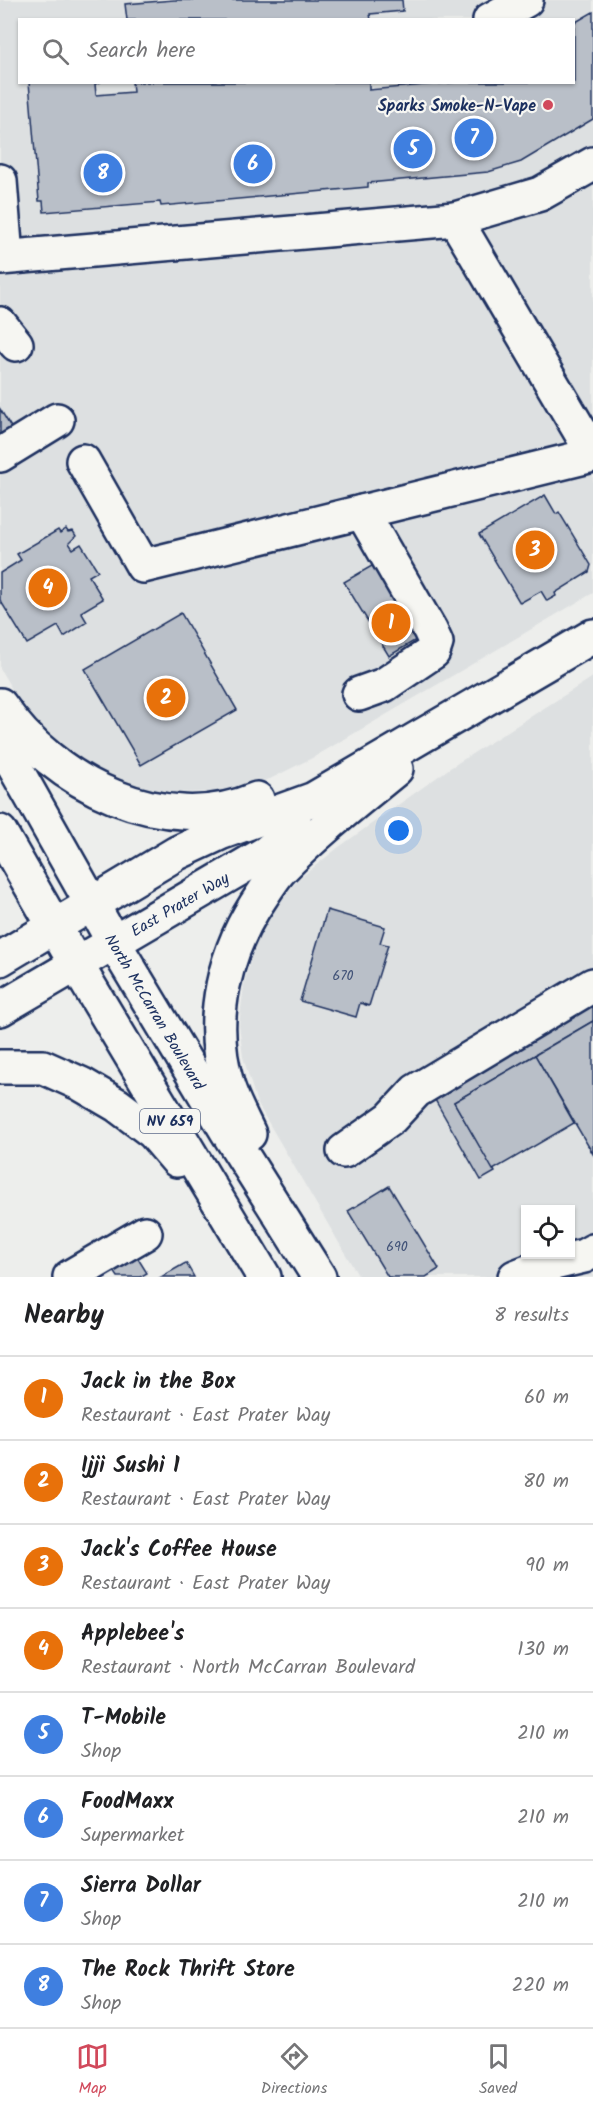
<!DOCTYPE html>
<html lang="en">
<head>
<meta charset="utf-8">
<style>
  :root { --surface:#fff; --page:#f6f6f6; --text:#202124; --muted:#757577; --line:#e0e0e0; --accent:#d1495b }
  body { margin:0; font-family:Kalam,sans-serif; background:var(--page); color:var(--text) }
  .controls { position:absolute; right:18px; bottom:18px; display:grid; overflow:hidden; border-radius:0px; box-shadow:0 2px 4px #0004 }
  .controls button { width:54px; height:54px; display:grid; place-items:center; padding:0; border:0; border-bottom:2px solid var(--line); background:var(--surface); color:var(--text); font:30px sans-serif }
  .you { position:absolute; left:399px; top:831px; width:21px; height:21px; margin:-15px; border:4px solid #fff; border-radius:50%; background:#1a73e8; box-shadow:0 0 0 9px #1a73e833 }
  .badge { display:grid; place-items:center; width:39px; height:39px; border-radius:50%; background:var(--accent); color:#fff; font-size:20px; font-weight:700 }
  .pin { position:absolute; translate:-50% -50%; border:3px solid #fff; box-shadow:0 2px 6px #0006 }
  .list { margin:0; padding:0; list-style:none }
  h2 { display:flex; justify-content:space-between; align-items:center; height:78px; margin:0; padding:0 24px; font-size:26px }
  h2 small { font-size:20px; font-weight:400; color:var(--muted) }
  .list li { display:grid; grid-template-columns:39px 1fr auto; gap:18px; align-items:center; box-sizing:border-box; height:84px; padding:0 24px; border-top:2px solid var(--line) }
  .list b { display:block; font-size:22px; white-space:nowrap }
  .list p { margin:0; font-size:20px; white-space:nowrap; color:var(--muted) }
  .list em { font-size:20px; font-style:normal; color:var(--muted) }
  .icon { flex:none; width:33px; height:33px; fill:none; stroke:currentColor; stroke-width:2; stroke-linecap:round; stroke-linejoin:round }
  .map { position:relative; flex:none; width:593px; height:1277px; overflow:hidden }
  .search { position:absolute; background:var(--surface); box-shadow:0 2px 4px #0004; left:18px; right:18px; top:18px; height:66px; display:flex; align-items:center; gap:15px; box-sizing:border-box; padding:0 21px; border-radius:0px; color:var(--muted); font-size:22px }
  .sheet { height:750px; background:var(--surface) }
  nav { display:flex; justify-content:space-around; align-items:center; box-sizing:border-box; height:84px; border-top:2px solid var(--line); background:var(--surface); font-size:16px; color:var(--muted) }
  nav a { display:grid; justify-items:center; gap:3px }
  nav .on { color:var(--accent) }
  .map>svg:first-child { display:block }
  .built { fill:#dde0e1; fill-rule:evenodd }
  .building { fill:#b9bfc8; stroke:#1b2f5e; stroke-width:1.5 }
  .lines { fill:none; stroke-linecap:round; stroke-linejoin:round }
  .minor-casing { stroke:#1b2f5e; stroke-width:38 }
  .major-casing { stroke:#1b2f5e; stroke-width:38 }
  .minor { stroke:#f6f6f2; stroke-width:33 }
  .major { stroke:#f6f6f2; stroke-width:33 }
  .poi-dot { fill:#d1495b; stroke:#f6f6f2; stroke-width:2 }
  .labels { text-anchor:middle; stroke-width:4.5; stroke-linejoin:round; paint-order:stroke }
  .number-label { font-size:14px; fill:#425378 }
  .shield { fill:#f6f6f2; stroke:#5d6b8a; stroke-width:1.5 }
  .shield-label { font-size:15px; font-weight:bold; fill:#1b2f5e }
  .poi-label { font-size:16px; font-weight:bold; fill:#1b2f5e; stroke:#f6f6f2; text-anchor:end }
  .street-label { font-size:16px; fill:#1b2f5e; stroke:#f6f6f2 }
</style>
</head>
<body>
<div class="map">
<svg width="593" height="1277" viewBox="0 0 593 1277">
  <rect width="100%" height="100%" fill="#edeeec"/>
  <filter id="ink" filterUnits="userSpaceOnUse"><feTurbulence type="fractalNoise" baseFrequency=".0167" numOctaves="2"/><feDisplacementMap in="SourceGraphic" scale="12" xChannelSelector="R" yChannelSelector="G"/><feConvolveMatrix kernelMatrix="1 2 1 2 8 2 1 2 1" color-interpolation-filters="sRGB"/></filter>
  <g filter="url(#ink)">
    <!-- built -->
    <g class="built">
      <path d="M0,0H593V593L314,757L270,779L218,792L149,793L99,775L55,744L20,703L0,669ZM20,20H574V82H20Z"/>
      <path d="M593,677V1277H359L257,1103L243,1057L239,1025L244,984L254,946L277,904L300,878L339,847L450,768ZM526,1210H570V1254H526Z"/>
    </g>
    <!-- building -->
    <g class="building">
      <polygon points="174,0 402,0 403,11 370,14 371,20 127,20 125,4"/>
      <polygon points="593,12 593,119 521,162 488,172 368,183 368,187 161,206 160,202 44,212 43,201 39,201 29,82 101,82 95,84 96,95 133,92 132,82 369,82 369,90 458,82 574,82 574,23"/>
      <polygon points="0,409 15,434 0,442"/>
      <polygon points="545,495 556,514 559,512 591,565 589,572 555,593 556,596 547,601 541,591 520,603 479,534"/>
      <polygon points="66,529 68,532 73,531 76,536 69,543 73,549 81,544 98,571 89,576 103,599 81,612 87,622 64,637 58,626 27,644 0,600 0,573 21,560 17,554 58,530 60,533"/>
      <polygon points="377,563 421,637 389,656 344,582"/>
      <polygon points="181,613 237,710 141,765 85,669"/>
      <polygon points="327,910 385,927 380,943 388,945 369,1006 360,1003 356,1017 300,1001"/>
      <polygon points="593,1004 593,1021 454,1102 495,1172 481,1180 434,1098 547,1033 546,1031"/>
      <polygon points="593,1021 593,1154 535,1055"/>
      <polygon points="535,1055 574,1123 493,1170 454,1102"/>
      <polygon points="389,1186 439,1269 426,1277 388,1277 348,1211"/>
      <polygon points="137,1257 147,1273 140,1277 118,1277 114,1271"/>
      <polygon points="186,1263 194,1277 161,1277 184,1264"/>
    </g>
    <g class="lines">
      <!-- minor casing -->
      <g class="minor-casing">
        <g id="minor">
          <polyline points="490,20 526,0"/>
          <polyline points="593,164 540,194 455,219 593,453"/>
          <polyline points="0,181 6,257"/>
          <polyline points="0,258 455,219"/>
          <polyline points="0,324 16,344"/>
          <polyline points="0,455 57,420"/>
          <polyline points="83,461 143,566 593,455"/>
          <polyline points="359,694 384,685 433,652 436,643 430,630 362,512"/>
          <polyline points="344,1151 391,1118 416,1091 593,985"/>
          <polyline points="70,1277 145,1233"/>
          <polyline points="515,1277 546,1265 584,1256 593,1251"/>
        </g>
      </g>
      <!-- major casing -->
      <g class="major-casing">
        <g id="major">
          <path d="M0,705C53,784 165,839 257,799"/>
          <path id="s1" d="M0,741L114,943L227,1131L319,1277"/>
          <polyline points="0,832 76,964 264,1277"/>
          <polyline points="0,959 177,853 220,833 314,799 593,636"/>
          <path id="s2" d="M0,1009L266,853L292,831L296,826"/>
          <polyline points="0,1067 43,1067 81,1084 117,1105 153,1132 177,1160"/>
          <path d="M249,1134C241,1117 232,1101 227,1084C207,1018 225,948 263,894C269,885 275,875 282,868C317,832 357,801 396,769"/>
        </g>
      </g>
      <!-- minor -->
      <use href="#minor" class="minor"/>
      <!-- major -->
      <use href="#major" class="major"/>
    </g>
  </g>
  <!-- markers -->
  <circle class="poi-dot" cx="548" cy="105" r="6"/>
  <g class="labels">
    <!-- number labels -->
    <g class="number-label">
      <text x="343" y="980">670</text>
      <text x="397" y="1251">690</text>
    </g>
    <!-- shield labels -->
    <rect class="shield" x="140" y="1109" width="60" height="24" rx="4.5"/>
    <g class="shield-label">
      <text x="170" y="1126">NV 659</text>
    </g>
    <!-- poi labels -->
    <g class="poi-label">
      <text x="536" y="111">Sparks Smoke-N-Vape</text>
    </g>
    <!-- street labels -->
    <g class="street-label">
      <text dy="6" stroke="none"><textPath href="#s2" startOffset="208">East Prater Way</textPath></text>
      <text dy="6" stroke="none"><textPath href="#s1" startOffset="312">North McCarran Boulevard</textPath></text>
    </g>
  </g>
</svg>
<div class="controls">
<button><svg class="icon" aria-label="locate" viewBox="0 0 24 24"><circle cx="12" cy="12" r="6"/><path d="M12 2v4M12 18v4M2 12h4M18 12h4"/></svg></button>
</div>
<div class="you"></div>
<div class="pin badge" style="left:391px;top:623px;background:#e8710a">1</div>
<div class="pin badge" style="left:166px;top:698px;background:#e8710a">2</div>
<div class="pin badge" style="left:535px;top:550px;background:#e8710a">3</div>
<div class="pin badge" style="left:48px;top:588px;background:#e8710a">4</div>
<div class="pin badge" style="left:413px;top:149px;background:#3f7fe0">5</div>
<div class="pin badge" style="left:253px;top:164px;background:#3f7fe0">6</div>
<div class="pin badge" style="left:474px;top:138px;background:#3f7fe0">7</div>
<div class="pin badge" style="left:103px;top:173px;background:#3f7fe0">8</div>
<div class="search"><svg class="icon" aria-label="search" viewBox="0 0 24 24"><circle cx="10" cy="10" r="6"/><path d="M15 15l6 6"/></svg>Search here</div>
</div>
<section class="sheet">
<h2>Nearby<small>8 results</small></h2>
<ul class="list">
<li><span class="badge" style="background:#e8710a">1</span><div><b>Jack in the Box</b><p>Restaurant · East Prater Way</p></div><em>60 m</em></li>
<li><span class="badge" style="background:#e8710a">2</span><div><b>Ijji Sushi 1</b><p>Restaurant · East Prater Way</p></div><em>80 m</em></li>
<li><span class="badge" style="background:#e8710a">3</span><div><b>Jack's Coffee House</b><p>Restaurant · East Prater Way</p></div><em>90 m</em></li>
<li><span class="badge" style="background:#e8710a">4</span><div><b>Applebee's</b><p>Restaurant · North McCarran Boulevard</p></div><em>130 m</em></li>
<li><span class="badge" style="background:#3f7fe0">5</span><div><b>T-Mobile</b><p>Shop</p></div><em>210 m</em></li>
<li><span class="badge" style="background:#3f7fe0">6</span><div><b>FoodMaxx</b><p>Supermarket</p></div><em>210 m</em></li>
<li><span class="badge" style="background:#3f7fe0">7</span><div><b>Sierra Dollar</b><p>Shop</p></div><em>210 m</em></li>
<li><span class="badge" style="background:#3f7fe0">8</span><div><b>The Rock Thrift Store</b><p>Shop</p></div><em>220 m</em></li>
</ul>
</section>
<nav>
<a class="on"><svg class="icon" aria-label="map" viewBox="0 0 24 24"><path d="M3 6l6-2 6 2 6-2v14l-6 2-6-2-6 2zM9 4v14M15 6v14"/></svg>Map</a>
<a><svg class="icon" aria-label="directions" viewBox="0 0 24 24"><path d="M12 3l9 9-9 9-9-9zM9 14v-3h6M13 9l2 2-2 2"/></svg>Directions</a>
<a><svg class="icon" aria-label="saved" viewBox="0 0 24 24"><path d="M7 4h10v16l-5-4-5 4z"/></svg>Saved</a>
</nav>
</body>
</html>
